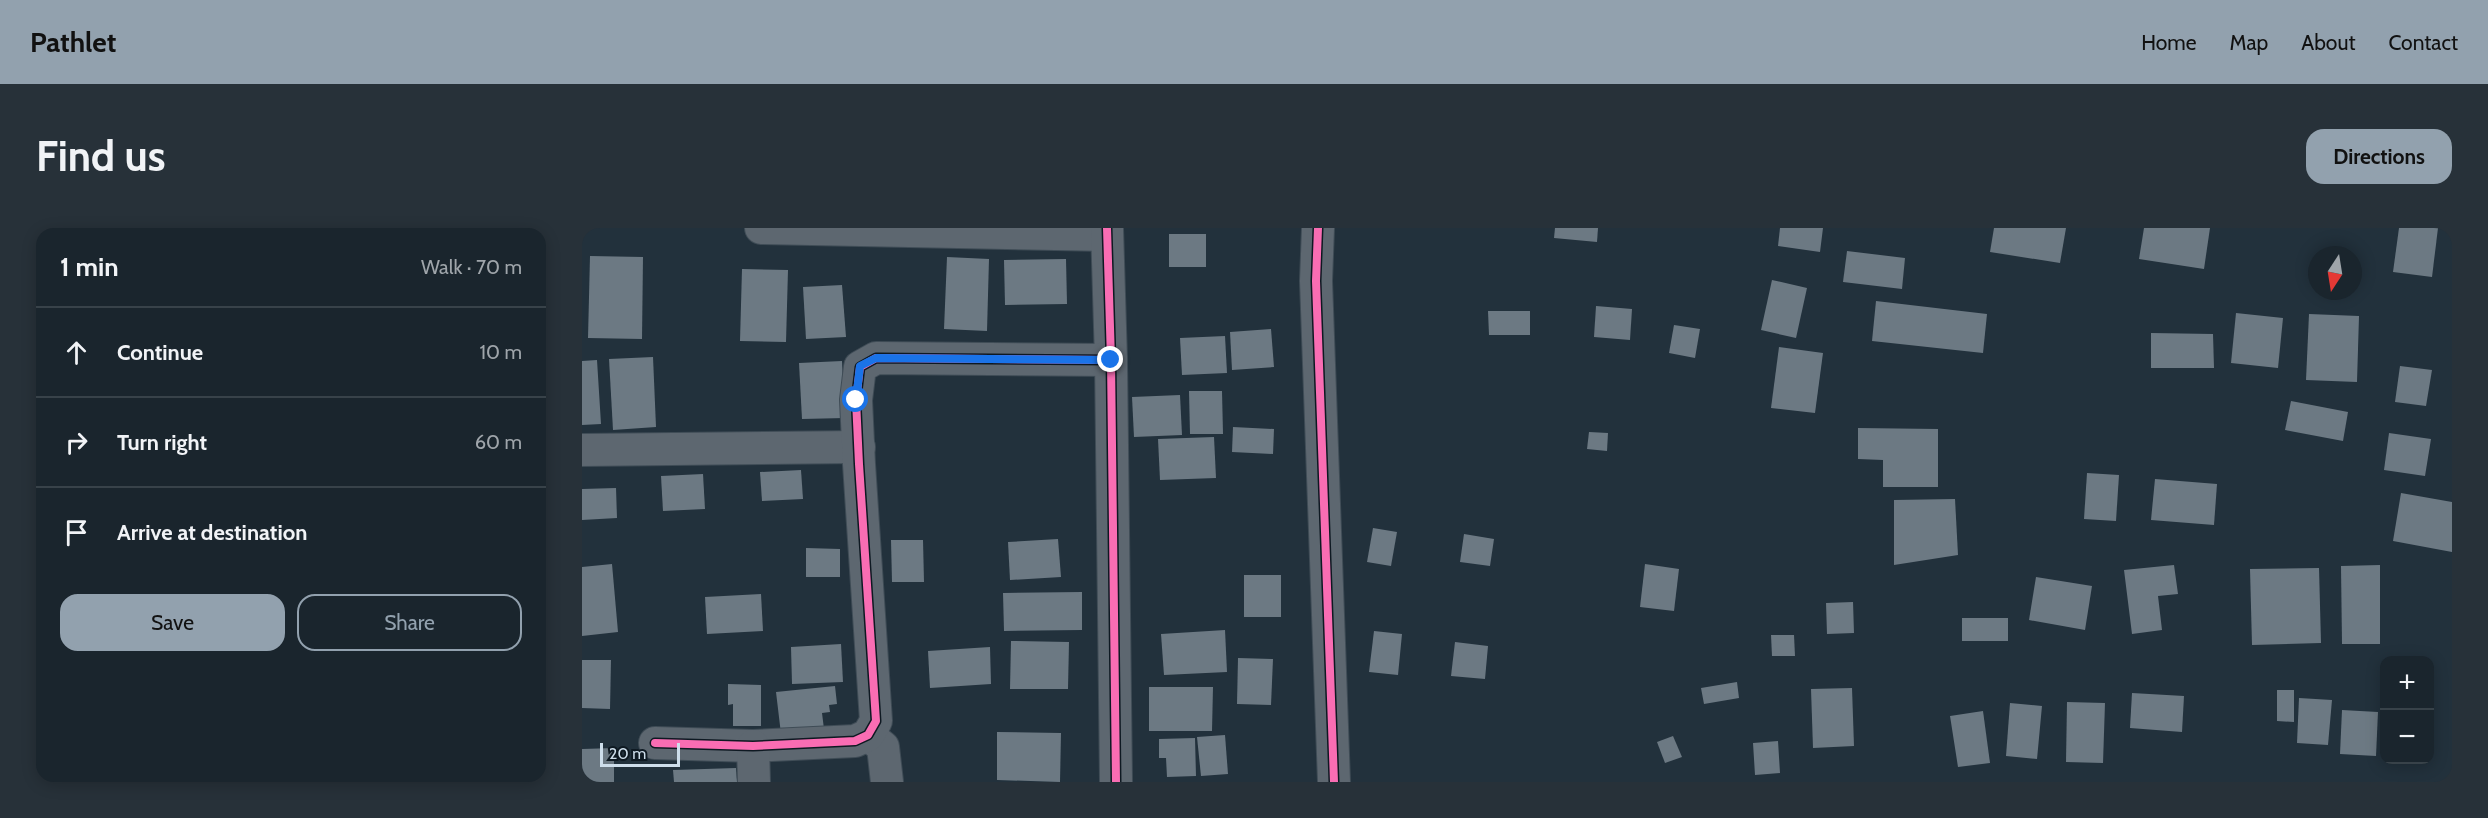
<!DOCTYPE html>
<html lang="en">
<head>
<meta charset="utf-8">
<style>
  :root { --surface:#1a252d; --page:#273139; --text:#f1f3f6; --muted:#9fa5aa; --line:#384249; --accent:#92a1ae }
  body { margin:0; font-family:Cabin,sans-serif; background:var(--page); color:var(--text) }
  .controls { position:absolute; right:18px; bottom:18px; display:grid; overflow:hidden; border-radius:12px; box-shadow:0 3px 15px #0003 }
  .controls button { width:54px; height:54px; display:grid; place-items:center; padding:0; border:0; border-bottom:2px solid var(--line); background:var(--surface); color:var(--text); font:30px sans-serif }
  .compass { position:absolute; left:1726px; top:18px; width:54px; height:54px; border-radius:50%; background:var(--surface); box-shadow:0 3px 15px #0003; rotate:192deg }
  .scale { position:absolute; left:18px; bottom:15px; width:80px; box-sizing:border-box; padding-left:6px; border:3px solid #cedeeb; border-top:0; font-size:16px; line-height:21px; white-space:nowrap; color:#cedeeb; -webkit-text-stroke:4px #0e1922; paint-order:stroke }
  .stop { position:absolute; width:18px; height:18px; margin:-14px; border:4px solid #1a73e8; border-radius:50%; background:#fff }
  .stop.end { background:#1a73e8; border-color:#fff; box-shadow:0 2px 6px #0008 }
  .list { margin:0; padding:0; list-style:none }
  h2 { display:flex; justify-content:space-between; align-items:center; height:78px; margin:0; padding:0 24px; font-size:26px }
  h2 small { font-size:20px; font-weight:400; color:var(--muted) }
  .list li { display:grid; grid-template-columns:39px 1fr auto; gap:18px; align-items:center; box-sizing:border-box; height:90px; padding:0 24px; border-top:2px solid var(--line) }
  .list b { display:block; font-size:22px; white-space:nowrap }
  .list em { font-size:20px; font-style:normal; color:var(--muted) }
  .actions { display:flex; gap:12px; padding:18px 24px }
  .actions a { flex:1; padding:14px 0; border:2px solid var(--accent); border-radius:18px; text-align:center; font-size:21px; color:var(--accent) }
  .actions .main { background:var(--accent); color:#111 }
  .icon { flex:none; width:33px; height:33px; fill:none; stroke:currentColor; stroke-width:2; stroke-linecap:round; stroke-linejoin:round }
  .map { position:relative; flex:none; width:1870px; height:554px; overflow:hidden; border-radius:18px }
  header { display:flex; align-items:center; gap:36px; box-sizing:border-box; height:84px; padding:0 30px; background:var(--accent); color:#111 }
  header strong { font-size:28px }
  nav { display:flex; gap:33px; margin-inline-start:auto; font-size:21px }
  .intro { display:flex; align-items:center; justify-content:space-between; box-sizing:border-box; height:144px; padding:0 36px }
  h1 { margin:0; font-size:42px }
  .button { padding:15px 27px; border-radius:18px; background:var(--accent); color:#111; font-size:21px; font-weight:700 }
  main { display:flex; gap:36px; padding:0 36px }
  aside { flex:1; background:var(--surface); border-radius:18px; box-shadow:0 3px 15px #0003 }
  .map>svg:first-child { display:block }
  .building { fill:#6c7983 }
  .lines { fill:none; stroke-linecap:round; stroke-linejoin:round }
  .street-casing { stroke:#3f4c56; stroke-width:34 }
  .street { stroke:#5d6770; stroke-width:32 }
  .cycleway-casing { stroke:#0e1922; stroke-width:11 }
  .cycleway { stroke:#f96db3; stroke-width:8 }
  .route { stroke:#1a73e8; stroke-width:8 }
</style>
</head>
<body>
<header>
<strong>Pathlet</strong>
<nav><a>Home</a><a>Map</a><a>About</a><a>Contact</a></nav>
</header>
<div class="intro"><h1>Find us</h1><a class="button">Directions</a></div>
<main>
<aside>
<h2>1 min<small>Walk · 70 m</small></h2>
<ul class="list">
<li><svg class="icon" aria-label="ahead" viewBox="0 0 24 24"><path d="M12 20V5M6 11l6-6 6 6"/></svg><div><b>Continue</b></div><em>10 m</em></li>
<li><svg class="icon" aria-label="right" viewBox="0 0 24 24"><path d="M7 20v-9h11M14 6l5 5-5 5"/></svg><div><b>Turn right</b></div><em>60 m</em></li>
<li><svg class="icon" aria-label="arrive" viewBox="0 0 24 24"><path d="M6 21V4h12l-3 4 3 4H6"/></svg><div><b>Arrive at destination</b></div></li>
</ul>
<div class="actions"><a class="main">Save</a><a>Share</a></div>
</aside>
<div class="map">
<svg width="1870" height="554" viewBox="0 0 1870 554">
  <rect width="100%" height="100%" fill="#22313c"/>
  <!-- building -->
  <g class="building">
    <polygon points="973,0 1016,0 1015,14 972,10"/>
    <polygon points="1198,0 1241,0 1238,24 1196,18"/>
    <polygon points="1412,0 1484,0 1478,35 1408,24"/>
    <polygon points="1562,0 1628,0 1622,41 1557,31"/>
    <polygon points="1817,0 1856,0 1850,49 1811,44"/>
    <rect x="587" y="6" width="37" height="33"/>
    <polygon points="1265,23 1323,30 1320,61 1261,54"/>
    <polygon points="8,28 61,29 60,111 6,110"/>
    <polygon points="365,29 407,31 405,103 362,101"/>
    <polygon points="484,31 485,76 423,77 422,32"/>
    <polygon points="160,41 206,42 204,114 158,113"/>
    <polygon points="1190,52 1225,60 1214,110 1179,102"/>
    <polygon points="260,57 264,109 224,111 221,59"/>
    <polygon points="1294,73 1405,86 1401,125 1290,113"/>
    <polygon points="1014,78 1050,81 1048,112 1012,109"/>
    <polygon points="906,83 948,83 948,107 907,107"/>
    <polygon points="1654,85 1701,90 1696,140 1649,135"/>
    <polygon points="1727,86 1777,88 1775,154 1724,152"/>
    <polygon points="1092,97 1118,101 1113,130 1087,125"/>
    <polygon points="689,101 692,139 650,142 648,104"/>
    <polygon points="1569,105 1631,106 1632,140 1569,140"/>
    <polygon points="643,108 645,145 600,147 598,110"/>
    <polygon points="1197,119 1241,125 1233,185 1189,180"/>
    <polygon points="71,129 74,199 31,202 27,131"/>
    <polygon points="15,132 19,196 0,197 0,133"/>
    <polygon points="260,133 263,190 220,191 217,135"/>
    <polygon points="1818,138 1850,142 1844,178 1813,174"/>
    <polygon points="607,163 640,163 641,206 608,206"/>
    <polygon points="598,167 600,207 552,209 550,169"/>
    <polygon points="1709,173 1766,184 1761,213 1703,202"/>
    <polygon points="651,199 692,201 691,226 650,224"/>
    <polygon points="1276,200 1356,201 1356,259 1301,259 1301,232 1276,231"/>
    <polygon points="1007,204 1026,205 1025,223 1005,221"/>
    <polygon points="1807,205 1849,211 1843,248 1802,242"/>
    <polygon points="632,209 634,250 578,252 576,211"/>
    <polygon points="219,242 221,271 180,273 178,244"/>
    <polygon points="1505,245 1537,247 1534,293 1502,291"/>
    <polygon points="121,246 123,281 81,283 79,248"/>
    <polygon points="1573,251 1635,256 1632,297 1569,292"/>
    <polygon points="34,260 35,290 0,292 0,261"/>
    <polygon points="1819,265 1870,274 1870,324 1811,313"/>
    <polygon points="1373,271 1376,327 1312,337 1312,272"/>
    <polygon points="791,300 815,304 809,338 785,334"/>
    <polygon points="882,306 912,311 908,338 878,334"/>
    <polygon points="476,311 479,349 428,352 426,314"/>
    <polygon points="309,312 341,312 342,354 310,354"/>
    <polygon points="224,320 258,321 258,349 224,349"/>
    <polygon points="30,336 36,404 0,408 0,339"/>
    <polygon points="1063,336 1097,341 1092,383 1058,379"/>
    <polygon points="1592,337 1596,366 1576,368 1580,402 1550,406 1542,342"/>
    <polygon points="1798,337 1798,416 1760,416 1759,338"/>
    <polygon points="1737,340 1739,415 1670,417 1668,341"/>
    <rect x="662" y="347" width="37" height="42"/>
    <polygon points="1454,349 1510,358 1503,402 1447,392"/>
    <polygon points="500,364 500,402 422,403 421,365"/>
    <polygon points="179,366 181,403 125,406 123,369"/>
    <polygon points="1271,374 1272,405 1245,406 1244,375"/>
    <rect x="1380" y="390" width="46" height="23"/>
    <polygon points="643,402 645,444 582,447 579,406"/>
    <polygon points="792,403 820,406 816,447 787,444"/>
    <polygon points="1189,407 1212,407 1213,428 1190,428"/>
    <polygon points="429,413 487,414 486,461 428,461"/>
    <polygon points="873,414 906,418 903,451 869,448"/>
    <polygon points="259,416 261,454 210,456 209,419"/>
    <polygon points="408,419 409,456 348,460 346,423"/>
    <polygon points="656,430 691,431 689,477 655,476"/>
    <polygon points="0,432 29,432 28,481 0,480"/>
    <polygon points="1155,454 1157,470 1122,476 1119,460"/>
    <polygon points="146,456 179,457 179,498 151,498 151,476 146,477"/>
    <polygon points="253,458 255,476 247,477 248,484 240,485 242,501 199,506 194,464"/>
    <polygon points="567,459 631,459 630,503 567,503"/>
    <polygon points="1270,460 1272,518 1231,520 1229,461"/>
    <polygon points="1695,462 1712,462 1712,494 1695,493"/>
    <polygon points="1550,465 1602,468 1600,504 1548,500"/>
    <polygon points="1717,470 1750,472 1746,517 1715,515"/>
    <polygon points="1485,474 1523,475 1521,535 1484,534"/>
    <polygon points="1428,475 1460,478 1455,531 1424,528"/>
    <polygon points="1760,482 1796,484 1794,528 1758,526"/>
    <polygon points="1401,483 1408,535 1376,539 1368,488"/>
    <polygon points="415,504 479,505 478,554 415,552"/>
    <polygon points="643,507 646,546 619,548 615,509"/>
    <polygon points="1091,508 1100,529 1083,535 1075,514"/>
    <polygon points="613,510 614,548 585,549 584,530 577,530 577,511"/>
    <polygon points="1196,513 1198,545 1173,547 1171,515"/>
    <polygon points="32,520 32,554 0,554 0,521"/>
    <polygon points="154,540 155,554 92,554 91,542"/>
  </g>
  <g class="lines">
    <!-- street casing -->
    <g class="street-casing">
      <g id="street">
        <polyline points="179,0 525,7"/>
        <polyline points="525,0 529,132 534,554"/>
        <polyline points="736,0 734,53 752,554"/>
        <polyline points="0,222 277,219"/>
        <polyline points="286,507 301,519 305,554"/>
        <polyline points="73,515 171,518 273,513 286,507 294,493 277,236 274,172 278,139 294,130 529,132"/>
        <polyline points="171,518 172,554"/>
      </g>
    </g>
    <!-- street -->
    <use href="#street" class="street"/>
    <!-- cycleway casing -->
    <g class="cycleway-casing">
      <g id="cycleway">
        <polyline points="525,0 529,132 534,554"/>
        <polyline points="736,0 734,53 752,554"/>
        <polyline points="73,515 171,518 273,513 286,507 294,493 277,236 274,172 278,139 294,130 529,132"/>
      </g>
    </g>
    <!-- cycleway -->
    <use href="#cycleway" class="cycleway"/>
  </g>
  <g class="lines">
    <!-- route -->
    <polyline class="route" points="274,172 278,138 294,130 529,132"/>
  </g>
</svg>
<div class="controls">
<button>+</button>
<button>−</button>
</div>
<svg class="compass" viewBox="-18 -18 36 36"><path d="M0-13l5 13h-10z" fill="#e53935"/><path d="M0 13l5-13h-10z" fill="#9fa5aa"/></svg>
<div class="scale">20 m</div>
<div class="stop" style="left:274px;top:172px"></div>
<div class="stop end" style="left:529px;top:132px"></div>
</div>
</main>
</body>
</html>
